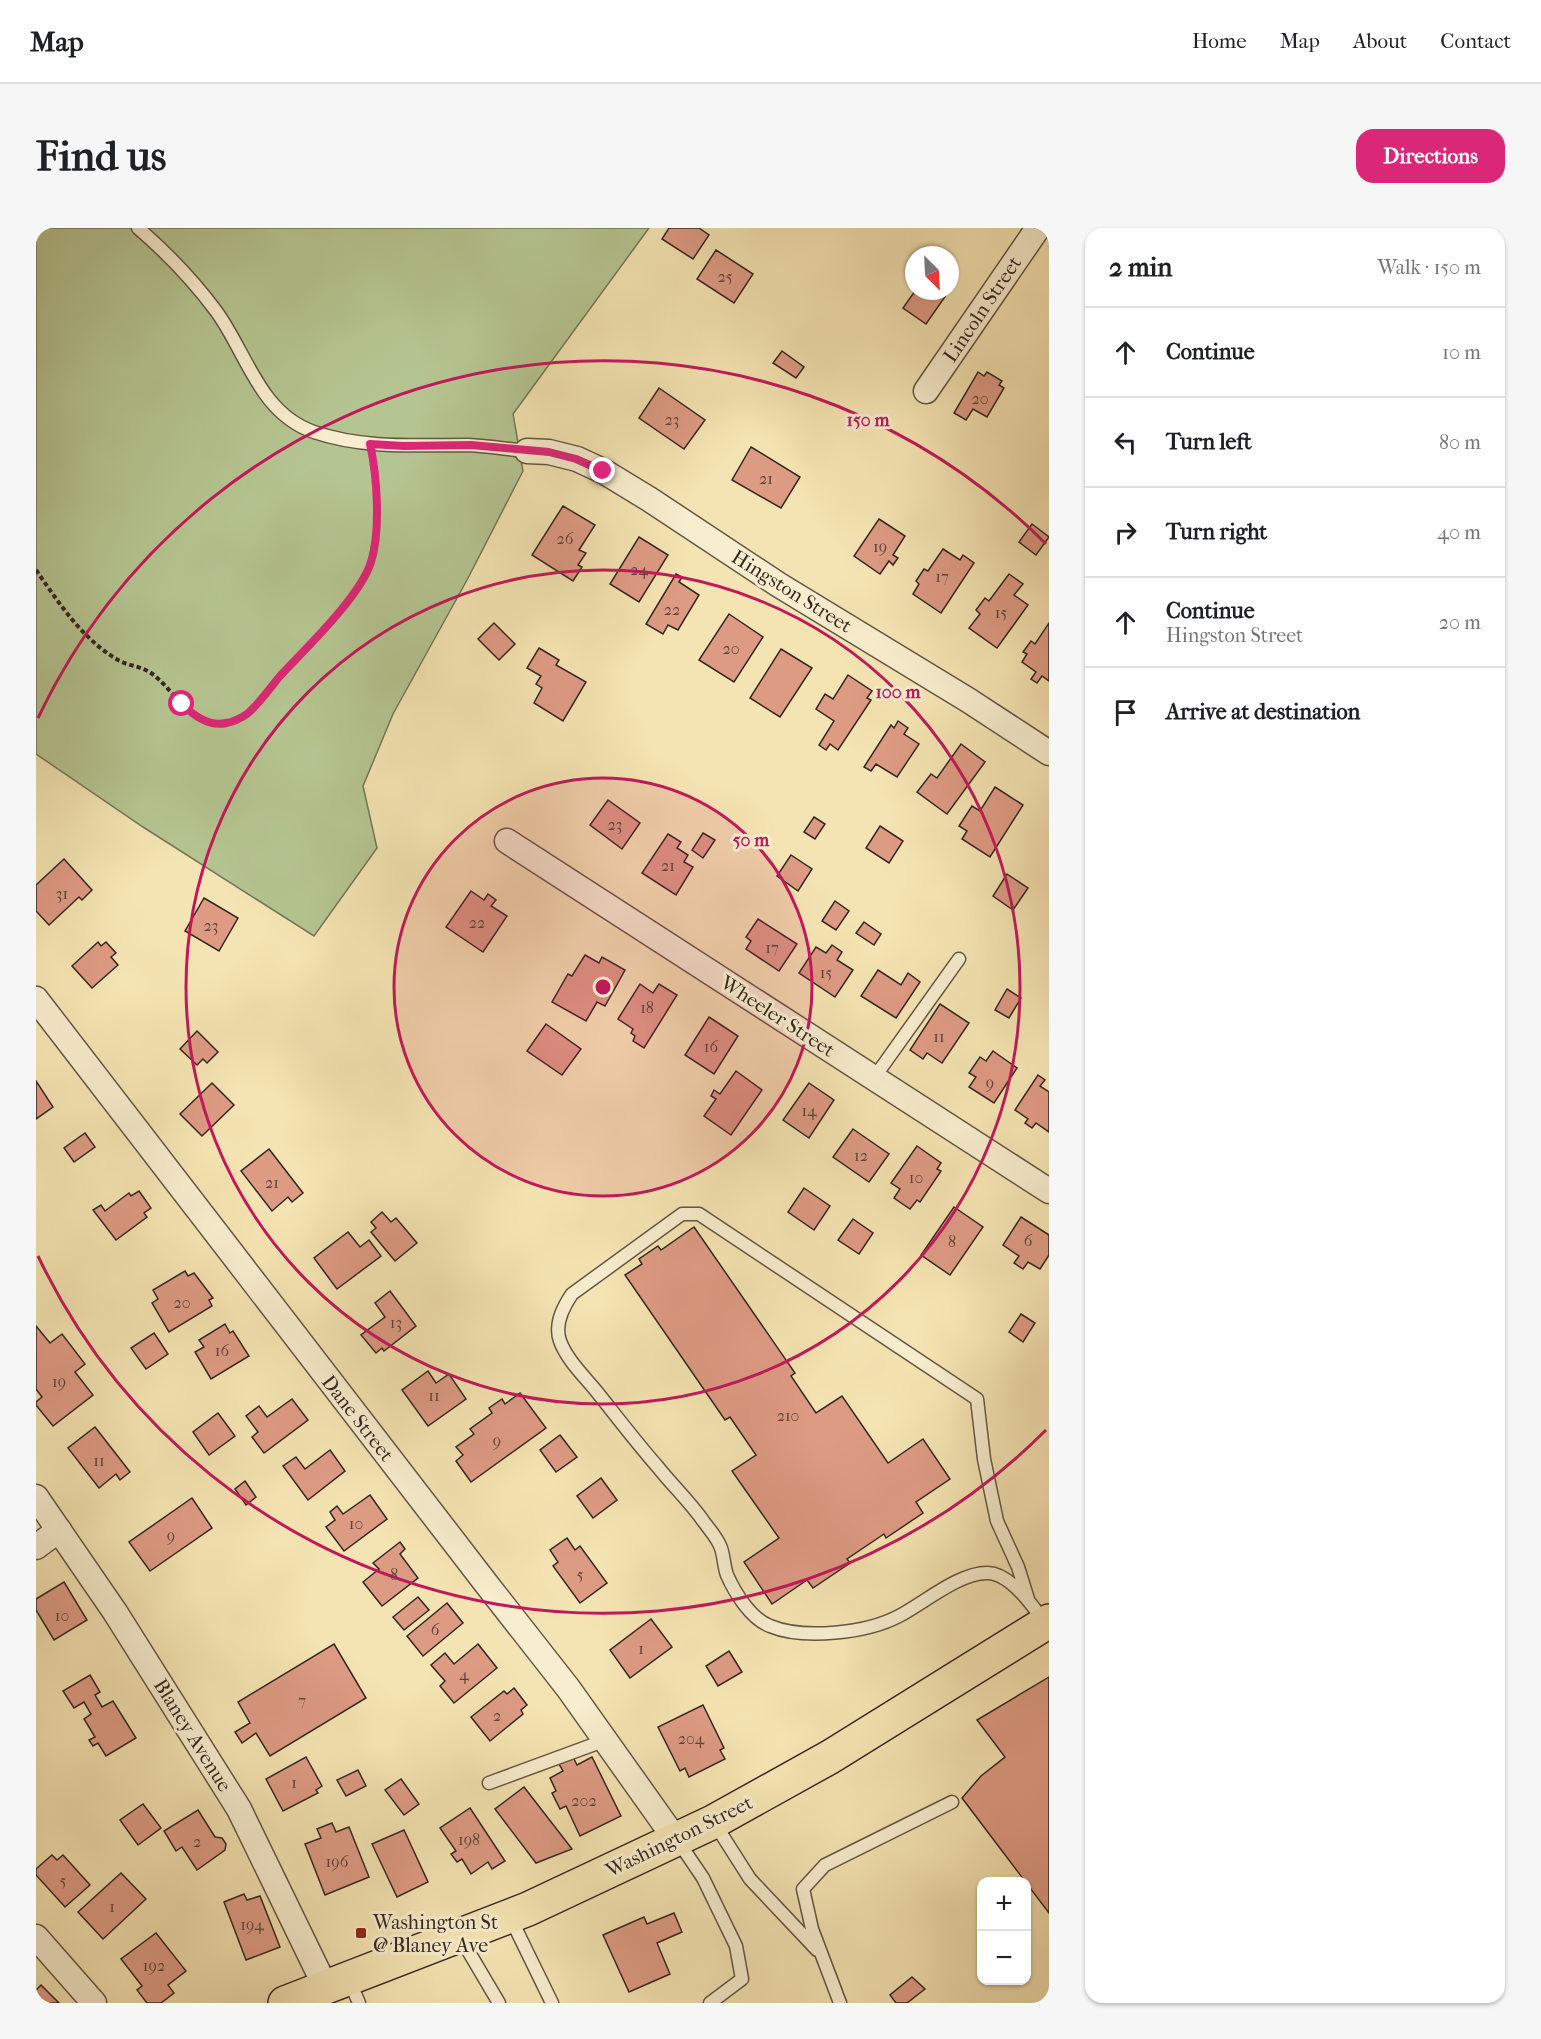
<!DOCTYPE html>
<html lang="en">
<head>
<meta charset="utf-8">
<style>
  :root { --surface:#fff; --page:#f6f6f6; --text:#202124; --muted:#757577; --line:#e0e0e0; --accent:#db2777 }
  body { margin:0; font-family:"IM FELL French Canon",serif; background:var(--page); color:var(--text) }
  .controls { position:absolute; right:18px; bottom:18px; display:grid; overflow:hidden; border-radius:12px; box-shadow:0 2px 4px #0004 }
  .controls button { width:54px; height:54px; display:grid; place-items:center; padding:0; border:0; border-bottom:2px solid var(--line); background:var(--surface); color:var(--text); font:30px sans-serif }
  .compass { position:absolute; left:869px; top:18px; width:54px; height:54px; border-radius:50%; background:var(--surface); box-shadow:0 2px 4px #0004; rotate:156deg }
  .stop { position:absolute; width:18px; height:18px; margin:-14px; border:4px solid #db2777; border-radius:50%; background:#fff }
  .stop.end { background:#db2777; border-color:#fff; box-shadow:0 2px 6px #0008 }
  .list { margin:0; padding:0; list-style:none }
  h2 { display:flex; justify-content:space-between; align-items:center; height:78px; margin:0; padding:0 24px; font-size:26px }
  h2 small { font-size:20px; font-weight:400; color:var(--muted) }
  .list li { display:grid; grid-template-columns:39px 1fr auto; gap:18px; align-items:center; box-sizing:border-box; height:90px; padding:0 24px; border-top:2px solid var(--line) }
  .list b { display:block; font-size:22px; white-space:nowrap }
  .list p { margin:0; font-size:20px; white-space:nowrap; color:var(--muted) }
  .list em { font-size:20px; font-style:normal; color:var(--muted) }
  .icon { flex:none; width:33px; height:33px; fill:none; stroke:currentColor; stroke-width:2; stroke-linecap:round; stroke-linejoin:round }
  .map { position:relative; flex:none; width:1013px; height:1775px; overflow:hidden; border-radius:18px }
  header { display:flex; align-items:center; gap:36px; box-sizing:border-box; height:84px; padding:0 30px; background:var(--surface); border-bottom:2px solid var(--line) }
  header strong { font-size:28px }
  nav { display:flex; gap:33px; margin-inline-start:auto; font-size:21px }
  .intro { display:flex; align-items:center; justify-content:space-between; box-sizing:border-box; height:144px; padding:0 36px }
  h1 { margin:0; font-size:42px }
  .button { padding:15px 27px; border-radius:18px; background:var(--accent); color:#fff; font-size:21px; font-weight:700 }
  main { display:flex; gap:36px; padding:0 36px }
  aside { flex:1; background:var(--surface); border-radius:18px; box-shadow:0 2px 4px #0004 }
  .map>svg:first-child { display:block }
  .green { fill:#b5c591; stroke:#747658; stroke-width:1.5 }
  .building { fill:#de9b84; stroke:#342620; stroke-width:1.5 }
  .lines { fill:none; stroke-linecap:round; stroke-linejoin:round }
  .lane-casing { stroke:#645645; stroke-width:15 }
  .street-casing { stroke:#645645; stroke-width:27 }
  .primary-casing { stroke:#342620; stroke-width:36 }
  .path { stroke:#342620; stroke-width:4; stroke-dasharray:4.5 3; stroke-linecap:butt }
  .lane { stroke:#f8edce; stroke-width:12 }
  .street { stroke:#f8edce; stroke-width:24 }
  .primary { stroke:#f5e4b3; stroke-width:33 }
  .route { stroke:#db2777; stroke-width:8 }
  .ring { fill:none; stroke:#c2185b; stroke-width:3 }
  .poi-dot { fill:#8f2418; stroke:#f8edce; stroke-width:2 }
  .labels { text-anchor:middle; stroke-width:6; stroke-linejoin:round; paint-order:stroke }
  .number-label { font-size:16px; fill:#5e4339 }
  .street-label { font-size:20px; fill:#342620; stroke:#f8edce }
  .poi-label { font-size:20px; fill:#342620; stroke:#f8edce; text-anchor:start }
  .centre { fill:#c2185b; stroke:#f8edce; stroke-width:3 }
  .ring-label { font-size:18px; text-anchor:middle; font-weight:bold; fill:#c2185b; stroke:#f8edce; stroke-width:6; stroke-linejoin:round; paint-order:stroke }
</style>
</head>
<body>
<header>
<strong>Map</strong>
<nav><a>Home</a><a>Map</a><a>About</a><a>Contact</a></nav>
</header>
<div class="intro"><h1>Find us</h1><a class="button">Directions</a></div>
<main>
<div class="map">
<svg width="1013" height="1775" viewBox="0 0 1013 1775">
  <rect width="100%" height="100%" fill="#f5e4b3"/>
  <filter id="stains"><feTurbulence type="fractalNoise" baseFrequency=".00333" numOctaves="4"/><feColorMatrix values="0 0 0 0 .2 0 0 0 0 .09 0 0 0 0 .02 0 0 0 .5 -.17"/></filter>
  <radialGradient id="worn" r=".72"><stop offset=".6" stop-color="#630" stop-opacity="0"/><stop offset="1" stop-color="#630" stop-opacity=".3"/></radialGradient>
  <!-- green -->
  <polygon class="green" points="0,0 613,0 477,186 487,243 431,352 357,486 327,558 341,620 278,708 107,599 0,526"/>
  <!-- building -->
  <g class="building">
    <polygon points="633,0 663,0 673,7 657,31 626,11"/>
    <polygon points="680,22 717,46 698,75 661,51"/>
    <polygon points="879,63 913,63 890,96 867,80"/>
    <polygon points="746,123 768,139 760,150 737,135"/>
    <polygon points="942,144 948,148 951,144 966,153 963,157 968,160 951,189 937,181 930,192 918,185"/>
    <polygon points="623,160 669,192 648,221 603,190"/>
    <polygon points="715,219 764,249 745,280 696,252"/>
    <polygon points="527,278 559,297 543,322 550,325 542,337 546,339 537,353 496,327"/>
    <polygon points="843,291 869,308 857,327 862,330 857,337 853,333 844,346 818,328"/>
    <polygon points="996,296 1013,309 1000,327 983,314"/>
    <polygon points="603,309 632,327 603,374 574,356"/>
    <polygon points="907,321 924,332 927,327 938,335 905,385 877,366 883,356 880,353 888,341 892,343"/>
    <polygon points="640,346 646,349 643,354 663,367 642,402 632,397 627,406 610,396"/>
    <polygon points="973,346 987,356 978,367 992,377 961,420 933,400 944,386 940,382 949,370 953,373"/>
    <polygon points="693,386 727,409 698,454 663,432"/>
    <polygon points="458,395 479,416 463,432 442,411"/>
    <polygon points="1013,395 1013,453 1006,448 1001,455 995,451 1000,444 986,434 991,426 987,424 995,413 999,416"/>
    <polygon points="503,420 523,432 520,437 550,454 527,493 498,475 506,460 500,456 505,448 491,440"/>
    <polygon points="745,421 776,440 744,489 714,470"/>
    <polygon points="812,447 836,463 831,470 835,472 802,522 794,516 790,522 783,517 798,493 780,481 789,466 797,471"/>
    <polygon points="862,493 872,500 868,506 883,516 861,549 840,536 835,543 828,539 855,497 858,500"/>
    <polygon points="925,516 949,534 911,586 881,564 895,546 901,550"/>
    <polygon points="959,559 987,577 954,629 926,611 931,603 923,598 936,578 944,583"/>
    <polygon points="572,572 604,595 586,621 554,597"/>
    <polygon points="778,589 789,596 779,611 768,604"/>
    <polygon points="844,598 867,613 853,635 830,620"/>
    <polygon points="667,605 679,612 667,630 656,622"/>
    <polygon points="632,606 645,614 641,620 652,627 648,634 657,639 640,667 606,645"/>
    <polygon points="755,627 776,641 762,663 741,648"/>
    <polygon points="28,631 56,662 46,672 43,669 13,697 0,683 0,657"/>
    <polygon points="971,646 992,660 977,682 957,668"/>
    <polygon points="435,663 448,672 452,666 460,672 455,678 471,688 447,724 410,699"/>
    <polygon points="168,670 202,690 183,723 149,703"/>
    <polygon points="799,673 813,683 800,702 786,693"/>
    <polygon points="722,691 761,716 743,743 710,721 715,713 710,709"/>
    <polygon points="828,694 845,706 838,717 820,705"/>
    <polygon points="62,714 65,718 70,714 80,725 75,729 82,737 56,760 36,738"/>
    <polygon points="796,717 806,724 801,732 817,742 799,769 763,745 780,719 790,725"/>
    <polygon points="549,727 563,735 566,729 589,742 569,778 561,774 550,793 516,774 532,746 536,748"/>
    <polygon points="842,742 865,757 872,745 884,754 860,790 825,768"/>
    <polygon points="604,756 617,765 623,756 641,767 608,820 597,813 599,808 595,805 597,801 582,791"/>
    <polygon points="971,761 985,770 973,790 959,782"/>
    <polygon points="904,776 933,795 906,835 891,825 887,831 874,822"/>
    <polygon points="673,789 702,808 678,846 649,827"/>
    <polygon points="510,796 545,821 526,847 491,823"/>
    <polygon points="161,803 182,824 171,835 167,831 161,837 144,821"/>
    <polygon points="957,823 981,840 958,875 933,859 940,849 933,845 944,829 950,833"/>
    <polygon points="700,843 726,862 695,907 668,888 680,871 675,868 678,862 684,866"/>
    <polygon points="1002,847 1009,852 1004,858 1013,864 1013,904 1000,895 996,900 989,895 992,891 979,882"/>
    <polygon points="0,853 17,879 0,891"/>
    <polygon points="176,855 198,877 166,908 144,886"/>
    <polygon points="773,855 798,872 773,910 747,892"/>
    <polygon points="817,901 853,926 833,954 797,929"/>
    <polygon points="49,905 59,919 38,934 28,920"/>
    <polygon points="881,918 905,935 901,941 905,943 884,974 881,972 874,981 858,970 864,961 855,955"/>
    <polygon points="233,921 267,965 256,974 252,969 236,983 205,943"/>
    <polygon points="768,960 794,978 778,1002 752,984"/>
    <polygon points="103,963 115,980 108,985 111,989 80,1012 57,982 65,977 69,983 93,965 95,968"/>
    <polygon points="918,979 947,999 914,1047 885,1027"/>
    <polygon points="346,984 355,994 360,990 381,1015 359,1033 335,1004 340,1000 335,994"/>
    <polygon points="985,989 1013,1007 1013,1027 1004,1041 992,1034 987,1041 978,1035 983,1028 967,1017"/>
    <polygon points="817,991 837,1005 823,1026 802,1012"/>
    <polygon points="658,999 759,1145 755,1148 780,1185 806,1168 852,1235 887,1211 914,1251 880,1274 887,1285 850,1310 848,1306 811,1331 814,1335 777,1360 771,1352 736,1376 708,1334 743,1310 696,1243 720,1227 694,1189 689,1192 589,1047 606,1036 603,1031 622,1018 625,1022"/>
    <polygon points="312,1004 324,1019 333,1012 345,1028 301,1061 278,1030"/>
    <polygon points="149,1043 152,1048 158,1045 177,1070 173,1072 176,1078 133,1104 116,1075 122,1071 117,1062"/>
    <polygon points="354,1063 380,1098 348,1123 346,1120 340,1125 325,1107 349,1089 339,1075"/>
    <polygon points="985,1086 999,1095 987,1114 973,1104"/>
    <polygon points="189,1096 194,1105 197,1103 213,1128 175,1151 159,1124 168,1119 163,1112"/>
    <polygon points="0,1098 14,1115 26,1106 49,1136 39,1144 57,1167 17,1198 0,1177 0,1174 6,1169 0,1161"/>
    <polygon points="118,1105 132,1126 110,1141 95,1120"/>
    <polygon points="392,1143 400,1155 413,1146 430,1171 392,1198 366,1162"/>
    <polygon points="484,1165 510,1200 435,1254 420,1233 427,1227 420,1219 438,1206 434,1201 456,1185 453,1180 466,1171 469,1176"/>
    <polygon points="256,1171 272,1192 228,1225 216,1209 222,1204 210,1188 223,1178 231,1189"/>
    <polygon points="182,1185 199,1208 173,1227 157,1204"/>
    <polygon points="59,1199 94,1244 84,1252 80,1246 63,1260 32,1220"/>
    <polygon points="524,1207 541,1229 520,1244 504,1222"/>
    <polygon points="294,1222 309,1243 272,1272 247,1238 260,1229 269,1241"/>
    <polygon points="565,1250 581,1272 557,1290 541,1268"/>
    <polygon points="209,1253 220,1269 210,1277 199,1261"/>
    <polygon points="334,1267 351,1291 308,1323 290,1299 299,1292 294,1284 301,1278 307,1286"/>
    <polygon points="156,1270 176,1300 114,1343 93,1314"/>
    <polygon points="531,1310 539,1322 544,1318 571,1355 544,1375 517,1338 522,1334 514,1322"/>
    <polygon points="364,1314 369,1321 364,1326 382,1350 346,1378 327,1354 343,1341 337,1335"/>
    <polygon points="28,1354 51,1392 18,1412 0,1382 0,1371"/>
    <polygon points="382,1369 393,1382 368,1402 357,1389"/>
    <polygon points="411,1375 427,1395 387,1428 371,1408"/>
    <polygon points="615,1391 636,1419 594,1450 574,1422"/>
    <polygon points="298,1416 330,1470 234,1528 220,1505 206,1515 199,1504 214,1495 202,1474"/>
    <polygon points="442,1416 461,1440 418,1475 404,1458 409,1453 395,1437 409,1425 418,1436"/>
    <polygon points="693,1423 706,1444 682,1458 670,1438"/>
    <polygon points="54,1447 64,1464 59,1467 66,1479 77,1473 100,1510 70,1528 62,1515 57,1518 53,1512 59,1509 48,1491 55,1486 48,1474 38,1480 27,1463"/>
    <polygon points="1013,1449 1013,1685 926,1570 945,1548 969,1529 941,1492"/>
    <polygon points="478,1460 491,1477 485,1482 487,1486 454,1513 435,1489 468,1463 471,1466"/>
    <polygon points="667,1477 688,1520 684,1522 689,1531 653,1549 649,1540 644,1543 622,1499"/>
    <polygon points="270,1529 286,1558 280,1562 282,1565 247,1583 230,1551"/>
    <polygon points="537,1529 541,1537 556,1529 585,1588 544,1608 530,1578 524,1581 516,1565 520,1563 514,1550 527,1543 523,1536"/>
    <polygon points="322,1542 330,1558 310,1568 301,1552"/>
    <polygon points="365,1551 383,1576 368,1587 349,1562"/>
    <polygon points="488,1559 536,1621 500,1635 459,1581"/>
    <polygon points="107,1576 125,1600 102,1617 84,1592"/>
    <polygon points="434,1580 469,1633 456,1641 452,1634 435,1646 426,1631 421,1634 415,1626 420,1623 404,1600"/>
    <polygon points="162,1582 179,1609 186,1610 190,1616 189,1622 161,1642 146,1619 140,1623 128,1603"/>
    <polygon points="296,1595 300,1604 313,1599 333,1649 289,1667 269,1616 285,1610 281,1601"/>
    <polygon points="368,1602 392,1654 361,1669 336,1616"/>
    <polygon points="16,1627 21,1632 27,1627 54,1657 29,1679 0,1647 0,1641"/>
    <polygon points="85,1645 110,1671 67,1711 42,1684"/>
    <polygon points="208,1666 211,1672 224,1668 244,1719 210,1732 188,1674"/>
    <polygon points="638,1685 646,1704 621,1715 634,1746 593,1764 567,1707 608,1689 611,1696"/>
    <polygon points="120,1705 150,1743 132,1757 138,1765 125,1775 111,1775 101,1762 106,1758 85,1731"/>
    <polygon points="876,1749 889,1761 871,1775 860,1775 854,1767"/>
    <polygon points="5,1757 23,1775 0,1775 0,1762"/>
  </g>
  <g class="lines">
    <!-- lane casing -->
    <g class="lane-casing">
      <g id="lane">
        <path d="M102,0C131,25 157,52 180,83C211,125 223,185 278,204C328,221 380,217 432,217C451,218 471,221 491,223"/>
        <polyline points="838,850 923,731"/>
        <path d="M992,1371L982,1339L961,1293L948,1231L941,1171L663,986H646L536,1066C527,1079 518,1096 524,1113C531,1132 548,1148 561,1164C581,1189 600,1214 621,1238C636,1257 654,1274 668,1294C674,1302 682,1311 685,1320C688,1329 688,1339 691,1347C699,1365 715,1391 734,1398C768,1412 831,1405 863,1388C888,1375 924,1344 952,1345C975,1346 997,1378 1009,1395"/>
        <polyline points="453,1555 570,1512"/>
        <polyline points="679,1596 714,1651 781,1722"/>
        <polyline points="642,1613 667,1650 700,1718 706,1751 674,1775"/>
        <polyline points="474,1689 516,1775"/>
        <polyline points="424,1709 463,1775"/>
        <polyline points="313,1752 323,1775"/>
        <polyline points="804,1775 776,1701 767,1661 789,1637 916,1574"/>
      </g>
    </g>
    <!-- street casing -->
    <g class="street-casing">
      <g id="street">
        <polyline points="890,163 1002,0"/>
        <polyline points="491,223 513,224 541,231 567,243 613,271 743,357 932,472 1013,525"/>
        <polyline points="471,613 1013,963"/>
        <polyline points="0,771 452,1358 532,1460 640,1612"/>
        <polyline points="0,1269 79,1384 203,1581 290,1760"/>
        <polyline points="0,1319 23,1302"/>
        <polyline points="0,1709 58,1775"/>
      </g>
    </g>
    <!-- primary casing -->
    <g class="primary-casing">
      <polyline id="primary" points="249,1775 492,1681 677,1594 794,1529 1013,1393"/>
    </g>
    <!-- path -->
    <path class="path" d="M0,342C23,375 46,411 82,432C92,438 105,438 115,445C135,459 153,493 178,496C190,497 203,492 212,485C225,473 237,457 248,444C274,416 324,369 335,334C343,307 342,261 338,234"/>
    <!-- lane -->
    <use href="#lane" class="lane"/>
    <!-- street -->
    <use href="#street" class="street"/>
    <!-- primary -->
    <use href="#primary" class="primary"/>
  </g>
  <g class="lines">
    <!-- route -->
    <path class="route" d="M146,476C157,487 173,499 190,495C197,494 205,490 211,486C223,476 234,460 244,448C270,420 324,369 335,334C345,302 341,248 334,216L368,218L435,217L513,224L540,231L567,243"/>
  </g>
  <!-- distance rings -->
  <circle cx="567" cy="759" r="209" fill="#c2185b" fill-opacity=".12"/>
  <g class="ring">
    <circle cx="567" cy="759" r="209"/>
    <circle cx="567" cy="759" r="417"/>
    <path d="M1010 1202A626 626 0 0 1 2 1028M2 490A626 626 0 0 1 1010 316"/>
  </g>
  <!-- markers -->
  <rect class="poi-dot" x="319" y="1699" width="12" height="12" rx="3"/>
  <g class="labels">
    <!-- number labels -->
    <g class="number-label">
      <text x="689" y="54">25</text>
      <text x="944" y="176">20</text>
      <text x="636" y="197">23</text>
      <text x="730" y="256">21</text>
      <text x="529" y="316">26</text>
      <text x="844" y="324">19</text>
      <text x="603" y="347">24</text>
      <text x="906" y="354">17</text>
      <text x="636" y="387">22</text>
      <text x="965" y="390">15</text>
      <text x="695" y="426">20</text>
      <text x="579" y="602">23</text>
      <text x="632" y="643">21</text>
      <text x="26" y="671">31</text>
      <text x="441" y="700">22</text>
      <text x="175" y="703">23</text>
      <text x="736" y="725">17</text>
      <text x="790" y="750">15</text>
      <text x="611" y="785">18</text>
      <text x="903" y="814">11</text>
      <text x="675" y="824">16</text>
      <text x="954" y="860">9</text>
      <text x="773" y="888">14</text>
      <text x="825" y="933">12</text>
      <text x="880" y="955">10</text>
      <text x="236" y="960">21</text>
      <text x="992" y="1018">6</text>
      <text x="916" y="1019">8</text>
      <text x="146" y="1080">20</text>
      <text x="360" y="1100">13</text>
      <text x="186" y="1128">16</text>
      <text x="23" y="1159">19</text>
      <text x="398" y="1173">11</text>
      <text x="752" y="1193">210</text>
      <text x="461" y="1218">9</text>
      <text x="63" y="1238">11</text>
      <text x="320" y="1301">10</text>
      <text x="135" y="1313">9</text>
      <text x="358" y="1352">8</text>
      <text x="544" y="1352">5</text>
      <text x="26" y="1393">10</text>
      <text x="399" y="1407">6</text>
      <text x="605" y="1426">1</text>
      <text x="428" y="1452">4</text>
      <text x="266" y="1478">7</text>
      <text x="461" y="1493">2</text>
      <text x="655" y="1516">204</text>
      <text x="258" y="1560">1</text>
      <text x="548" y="1578">202</text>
      <text x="433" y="1617">198</text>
      <text x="161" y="1619">2</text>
      <text x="301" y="1639">196</text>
      <text x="27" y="1658">5</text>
      <text x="76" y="1684">1</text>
      <text x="216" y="1702">194</text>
      <text x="118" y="1743">192</text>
    </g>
    <!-- street labels -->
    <g class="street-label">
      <text transform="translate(946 81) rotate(-56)" y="7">Lincoln Street</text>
      <text transform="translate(756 363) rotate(32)" y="7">Hingston Street</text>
      <text transform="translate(742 788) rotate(33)" y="7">Wheeler Street</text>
      <text transform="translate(322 1190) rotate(52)" y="7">Dane Street</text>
      <text transform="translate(157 1507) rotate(58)" y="7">Blaney Avenue</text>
      <text transform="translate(643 1608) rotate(-26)" y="7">Washington Street</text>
    </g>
    <!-- poi labels -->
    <g class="poi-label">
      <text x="337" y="1701">Washington St<tspan x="337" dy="23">@ Blaney Ave</tspan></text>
    </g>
  </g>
  <circle cx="567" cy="759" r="9" class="centre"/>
  <g class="ring-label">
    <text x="832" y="198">150 m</text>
    <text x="862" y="470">100 m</text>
    <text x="715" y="618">50 m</text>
  </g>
  <rect width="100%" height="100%" filter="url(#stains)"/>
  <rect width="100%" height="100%" fill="url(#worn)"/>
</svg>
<div class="controls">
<button>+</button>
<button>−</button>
</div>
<svg class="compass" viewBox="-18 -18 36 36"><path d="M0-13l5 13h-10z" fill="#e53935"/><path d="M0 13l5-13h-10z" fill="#757577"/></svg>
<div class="stop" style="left:146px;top:476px"></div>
<div class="stop end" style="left:567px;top:243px"></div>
</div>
<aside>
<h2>2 min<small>Walk · 150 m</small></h2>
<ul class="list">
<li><svg class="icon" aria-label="ahead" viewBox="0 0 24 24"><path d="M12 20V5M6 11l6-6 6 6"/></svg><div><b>Continue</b></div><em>10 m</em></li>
<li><svg class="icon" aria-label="left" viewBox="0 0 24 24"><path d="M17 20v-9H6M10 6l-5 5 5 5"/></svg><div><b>Turn left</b></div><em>80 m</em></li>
<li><svg class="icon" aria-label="right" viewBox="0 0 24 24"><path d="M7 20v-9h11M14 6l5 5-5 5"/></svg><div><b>Turn right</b></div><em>40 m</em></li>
<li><svg class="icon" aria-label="ahead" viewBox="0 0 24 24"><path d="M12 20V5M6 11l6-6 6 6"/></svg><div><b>Continue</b><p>Hingston Street</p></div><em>20 m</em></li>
<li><svg class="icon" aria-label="arrive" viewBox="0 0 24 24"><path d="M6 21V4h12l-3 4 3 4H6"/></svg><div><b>Arrive at destination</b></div></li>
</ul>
</aside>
</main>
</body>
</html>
